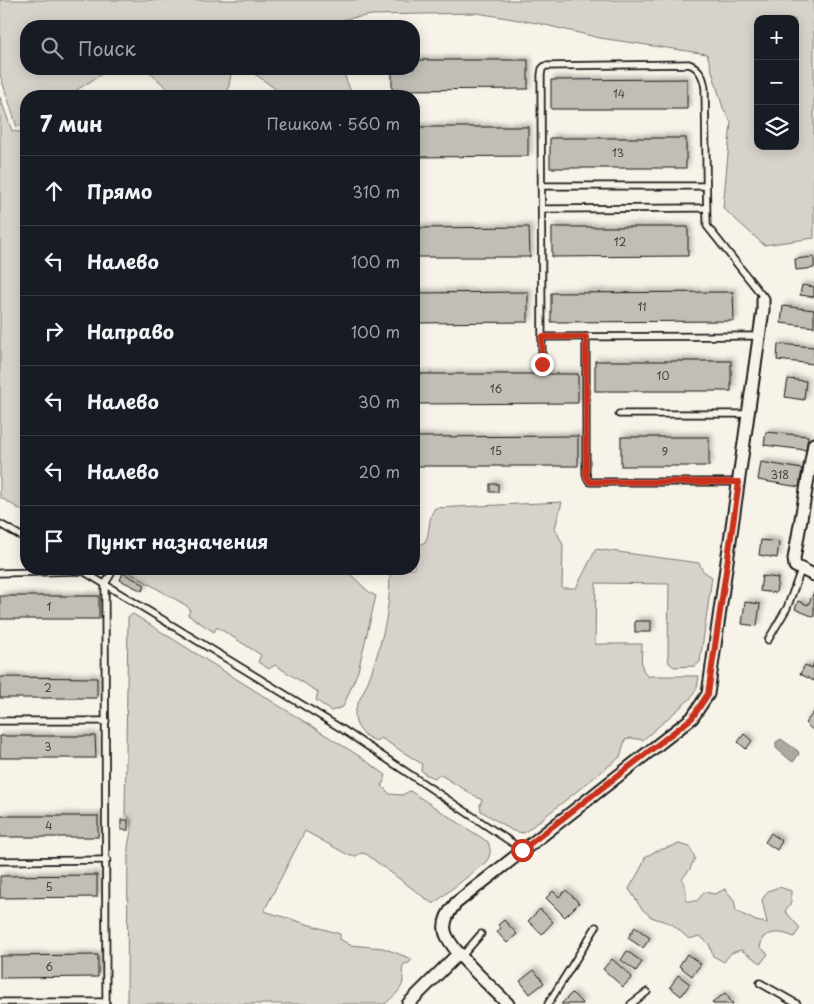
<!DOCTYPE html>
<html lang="ru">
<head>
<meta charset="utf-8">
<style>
  :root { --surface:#171b24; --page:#242831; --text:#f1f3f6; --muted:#9ea1a6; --line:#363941 }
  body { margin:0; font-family:"Playpen Sans",sans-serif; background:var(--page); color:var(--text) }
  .controls { position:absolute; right:15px; top:15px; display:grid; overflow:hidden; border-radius:10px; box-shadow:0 2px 12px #0003 }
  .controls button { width:45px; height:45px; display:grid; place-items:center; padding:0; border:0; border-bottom:1px solid var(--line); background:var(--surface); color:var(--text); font:25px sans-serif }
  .stop { position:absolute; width:15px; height:15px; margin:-11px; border:4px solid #c8321e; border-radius:50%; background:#fff }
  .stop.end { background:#c8321e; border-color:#fff; box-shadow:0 1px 5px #0008 }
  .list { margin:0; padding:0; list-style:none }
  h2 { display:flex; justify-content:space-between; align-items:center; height:65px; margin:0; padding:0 20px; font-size:21px }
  h2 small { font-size:16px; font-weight:400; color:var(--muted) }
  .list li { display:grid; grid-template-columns:32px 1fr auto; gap:15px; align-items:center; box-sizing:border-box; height:70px; padding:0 20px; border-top:1px solid var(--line) }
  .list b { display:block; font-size:19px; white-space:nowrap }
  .list em { font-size:16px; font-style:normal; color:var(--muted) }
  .icon { flex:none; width:28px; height:28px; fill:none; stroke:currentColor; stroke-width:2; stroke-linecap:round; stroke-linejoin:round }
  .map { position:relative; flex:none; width:814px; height:1004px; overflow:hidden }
  .search { position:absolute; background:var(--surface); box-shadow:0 2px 12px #0003; left:20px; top:20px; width:400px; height:55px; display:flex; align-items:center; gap:12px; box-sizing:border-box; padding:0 18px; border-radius:20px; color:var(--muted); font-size:19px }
  .panel { position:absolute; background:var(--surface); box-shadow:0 2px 12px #0003; left:20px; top:90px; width:400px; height:485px; border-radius:20px }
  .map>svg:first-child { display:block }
  .green { fill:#d7d3cb; stroke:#7a7874; fill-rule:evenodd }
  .water { fill:#aca9a2; stroke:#72716c }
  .building { fill:#c0beb5; stroke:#1c1c1c; filter:url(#shadow) }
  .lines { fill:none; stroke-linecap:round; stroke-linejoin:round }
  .service-casing { stroke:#1c1c1c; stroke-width:9 }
  .minor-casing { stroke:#1c1c1c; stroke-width:15 }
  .service { stroke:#f7f3e8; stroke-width:5.5 }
  .minor { stroke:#f7f3e8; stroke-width:11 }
  .route { stroke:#c8321e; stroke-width:6 }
  .labels { text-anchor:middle; stroke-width:4; stroke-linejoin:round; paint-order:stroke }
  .number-label { font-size:11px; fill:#454442 }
</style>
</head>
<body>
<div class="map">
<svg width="814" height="1004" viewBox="0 0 814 1004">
  <defs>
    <filter id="shadow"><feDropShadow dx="3" dy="-3" stdDeviation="2.5" flood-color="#0004"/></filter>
  </defs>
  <rect width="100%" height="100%" fill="#f7f3e8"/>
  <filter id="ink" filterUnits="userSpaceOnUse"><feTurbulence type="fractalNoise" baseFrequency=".02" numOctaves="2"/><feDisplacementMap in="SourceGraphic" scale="10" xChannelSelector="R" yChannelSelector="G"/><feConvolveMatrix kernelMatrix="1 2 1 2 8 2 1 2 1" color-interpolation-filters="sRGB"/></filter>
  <g filter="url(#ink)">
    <!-- green -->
    <g class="green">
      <path d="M0,0H814V238L764,245L723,208L731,122L723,108L707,54L600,38L537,23L477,13L372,15L345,19L333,26H26V69H110L67,96H26V122L17,127L0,75ZM758,19H795V146H758Z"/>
      <polygon points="135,69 232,69 227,96 176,96 149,72"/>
      <polygon points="243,69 342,69 351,92 342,96 285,96 258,76"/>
      <polygon points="0,97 12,131 26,133 26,513 0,497"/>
      <path d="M562,502L555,528L563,545L562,588H576L596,549L699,563L703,571L712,577L700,662L695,666L674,667L669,663L668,656L669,584L596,583L595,644H642C642,655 639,668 647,676H699L697,688L691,698L643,740L631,738L625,740L620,757L524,833L513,831L481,811L480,805L482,800L439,774L435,778L425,774L421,770L422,764L381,738L376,741C365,737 356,729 355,717C354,707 363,694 367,684C373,669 378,653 382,637C388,615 390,592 390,569H414V548L425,542C431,531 427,519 435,508Z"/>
      <polygon points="123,569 345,569 370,593 376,596 358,671 343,707 331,711 316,700 318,692 275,665 269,669 258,662 261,655 217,627 214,632 188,615 190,610 187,606"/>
      <path d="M133,614L359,756L386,775L382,786L390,794L402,795L410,791L488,842C491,850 491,855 486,862L433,904L366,854L361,853L356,856H350L305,831L264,911L340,934V939L350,945L383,948L412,959L409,963L404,964C401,970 403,975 403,981C402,991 391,998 385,1004H127L128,848C129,836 136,821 125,814L128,622V617Z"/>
      <path d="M679,844L690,847L695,858L690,869L682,879L686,889V901H697L704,892L715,894L725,889L734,900L736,911L756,921L767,923L762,900L768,891L779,887L791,891V903L785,911L800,928L794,937C782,932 774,931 763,937L760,947L768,954L761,963L741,950L731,953L724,962L713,956L709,944L700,936L689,939L672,924L651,917L642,909L629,889C635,877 642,869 645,857L656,851Z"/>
    </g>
    <!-- water -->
    <polygon class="water" points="781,739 798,751 799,754 794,761 791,761 776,748 776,742"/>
    <!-- building -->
    <g class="building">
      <polygon points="414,60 528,60 528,89 392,90 392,69 414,69"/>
      <polygon points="687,79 687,109 551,109 551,80"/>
      <polygon points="414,127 528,127 528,156 414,157"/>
      <rect x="550" y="138" width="136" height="30"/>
      <polygon points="529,227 530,257 414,257 414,228"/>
      <polygon points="552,227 688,227 688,256 552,257"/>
      <polygon points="814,257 814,268 796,270 795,259"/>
      <polygon points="802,285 814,287 814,297 800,295"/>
      <polygon points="528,292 528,322 414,323 414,293"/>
      <polygon points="733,292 734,321 551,322 551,293"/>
      <polygon points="783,306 814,310 814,327 781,323"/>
      <polygon points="778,344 814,347 814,364 777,360"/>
      <rect x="595" y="361" width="136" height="30"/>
      <polygon points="414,374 578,374 578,403 414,404"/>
      <polygon points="788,379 806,381 804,400 785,397"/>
      <polygon points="766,432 808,436 806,450 764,445"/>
      <polygon points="578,436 578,466 414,466 414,437"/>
      <rect x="621" y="437" width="88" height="29"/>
      <polygon points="761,462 802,469 799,487 758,480"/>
      <rect x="490" y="484" width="8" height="8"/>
      <polygon points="761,540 779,542 777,558 759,555"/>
      <polygon points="123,573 145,585 142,591 120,580"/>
      <polygon points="762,576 778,578 776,593 760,591"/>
      <polygon points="814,592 814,617 795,609 798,601 808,605"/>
      <rect x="0" y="596" width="99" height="23"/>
      <polygon points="745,602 760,604 757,626 742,624"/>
      <rect x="635" y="621" width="16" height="11"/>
      <polygon points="814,662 814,681 800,674 805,665 812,668"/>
      <polygon points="0,677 97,678 97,698 0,698"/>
      <polygon points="814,712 814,731 805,723"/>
      <polygon points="744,734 752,741 746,749 738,742"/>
      <polygon points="0,736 95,736 96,758 0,758"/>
      <rect x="0" y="816" width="98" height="21"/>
      <rect x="121" y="820" width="7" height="10"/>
      <polygon points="771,833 782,841 777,850 765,842"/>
      <polygon points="97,875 97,897 0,898 0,876"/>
      <polygon points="566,890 579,903 565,917 546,898 553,891 559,897"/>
      <polygon points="540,909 553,922 542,934 528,921"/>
      <polygon points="504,920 517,934 507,943 497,932 501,928 498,925"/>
      <polygon points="635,927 650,938 643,948 628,938"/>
      <polygon points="627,951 642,962 636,971 621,960"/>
      <polygon points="687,954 701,964 692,976 679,966"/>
      <polygon points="98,955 98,977 0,978 0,956"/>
      <polygon points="612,959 632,977 623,987 603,969"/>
      <polygon points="534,970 544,983 530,994 520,981"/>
      <polygon points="678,975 690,984 681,996 670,987"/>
      <polygon points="572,993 583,1004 561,1004"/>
      <polygon points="725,993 733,1004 713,1004 712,1003"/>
    </g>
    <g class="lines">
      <!-- service casing -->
      <g class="service-casing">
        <g id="service">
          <polyline points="541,186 705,186"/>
          <polyline points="542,209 706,208"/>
          <polyline points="542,337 759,336"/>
          <polyline points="586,337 586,473 587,478 590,482 739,482"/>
          <path d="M542,364L541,75L542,69L545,66L689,64C700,68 704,79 705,89L707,226L761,294L763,299"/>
          <polyline points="619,414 749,414"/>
          <polyline points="0,524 26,539"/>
          <polyline points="0,573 83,571 342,729 523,850"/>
          <polyline points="768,640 787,608 801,570"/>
          <polyline points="0,721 106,721"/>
          <polyline points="0,861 107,860"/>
          <polyline points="462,956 481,934"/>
          <polyline points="760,983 797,1004"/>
          <polyline points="0,1002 106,1002"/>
          <polyline points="106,1004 105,584 114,569"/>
          <polyline points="548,1004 596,927"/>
          <polyline points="631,1004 647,992"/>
        </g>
      </g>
      <!-- minor casing -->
      <g class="minor-casing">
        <g id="minor">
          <polyline points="814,444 794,559 795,566 814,575"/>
          <polyline points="408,1004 459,953"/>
          <path d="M508,1004C494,989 449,950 445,931C443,920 449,911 456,903L692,718L708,694L763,310V299"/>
        </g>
      </g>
      <!-- service -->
      <use href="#service" class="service"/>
      <!-- minor -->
      <use href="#minor" class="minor"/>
    </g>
  </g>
  <g class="lines" filter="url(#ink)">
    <!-- route -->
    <polyline class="route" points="522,850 692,718 708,694 739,482 590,482 587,478 586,473 586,337 542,337 542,364"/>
  </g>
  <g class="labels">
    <!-- number labels -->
    <g class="number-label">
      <text x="619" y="98">14</text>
      <text x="618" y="157">13</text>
      <text x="620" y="246">12</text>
      <text x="642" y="311">11</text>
      <text x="663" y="380">10</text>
      <text x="496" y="393">16</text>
      <text x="496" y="455">15</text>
      <text x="665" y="456">9</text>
      <text x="780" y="479">318</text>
      <text x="49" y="611">1</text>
      <text x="48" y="692">2</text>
      <text x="48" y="751">3</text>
      <text x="49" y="830">4</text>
      <text x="49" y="891">5</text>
      <text x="49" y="971">6</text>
    </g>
  </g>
</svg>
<div class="controls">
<button>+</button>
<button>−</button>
<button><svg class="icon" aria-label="layers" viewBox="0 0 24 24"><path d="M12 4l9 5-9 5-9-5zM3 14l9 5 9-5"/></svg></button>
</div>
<div class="stop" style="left:522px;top:850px"></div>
<div class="stop end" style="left:542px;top:364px"></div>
<div class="search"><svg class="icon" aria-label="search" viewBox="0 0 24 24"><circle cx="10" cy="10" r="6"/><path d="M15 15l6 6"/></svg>Поиск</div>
<section class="panel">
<h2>7 мин<small>Пешком · 560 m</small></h2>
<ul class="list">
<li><svg class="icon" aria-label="ahead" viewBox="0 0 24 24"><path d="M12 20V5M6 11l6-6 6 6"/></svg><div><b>Прямо</b></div><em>310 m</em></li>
<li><svg class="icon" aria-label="left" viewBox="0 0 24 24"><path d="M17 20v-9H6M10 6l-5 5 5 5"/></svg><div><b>Налево</b></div><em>100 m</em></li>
<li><svg class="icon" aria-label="right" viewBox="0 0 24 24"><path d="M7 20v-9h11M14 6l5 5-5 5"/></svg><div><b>Направо</b></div><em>100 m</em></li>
<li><svg class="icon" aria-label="left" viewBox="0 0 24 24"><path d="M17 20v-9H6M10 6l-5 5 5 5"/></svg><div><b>Налево</b></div><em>30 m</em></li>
<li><svg class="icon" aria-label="left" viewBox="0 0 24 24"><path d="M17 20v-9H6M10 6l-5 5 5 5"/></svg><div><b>Налево</b></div><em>20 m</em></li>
<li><svg class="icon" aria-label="arrive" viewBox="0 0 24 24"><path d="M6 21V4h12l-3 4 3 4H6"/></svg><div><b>Пункт назначения</b></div></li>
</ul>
</section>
</div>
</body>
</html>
